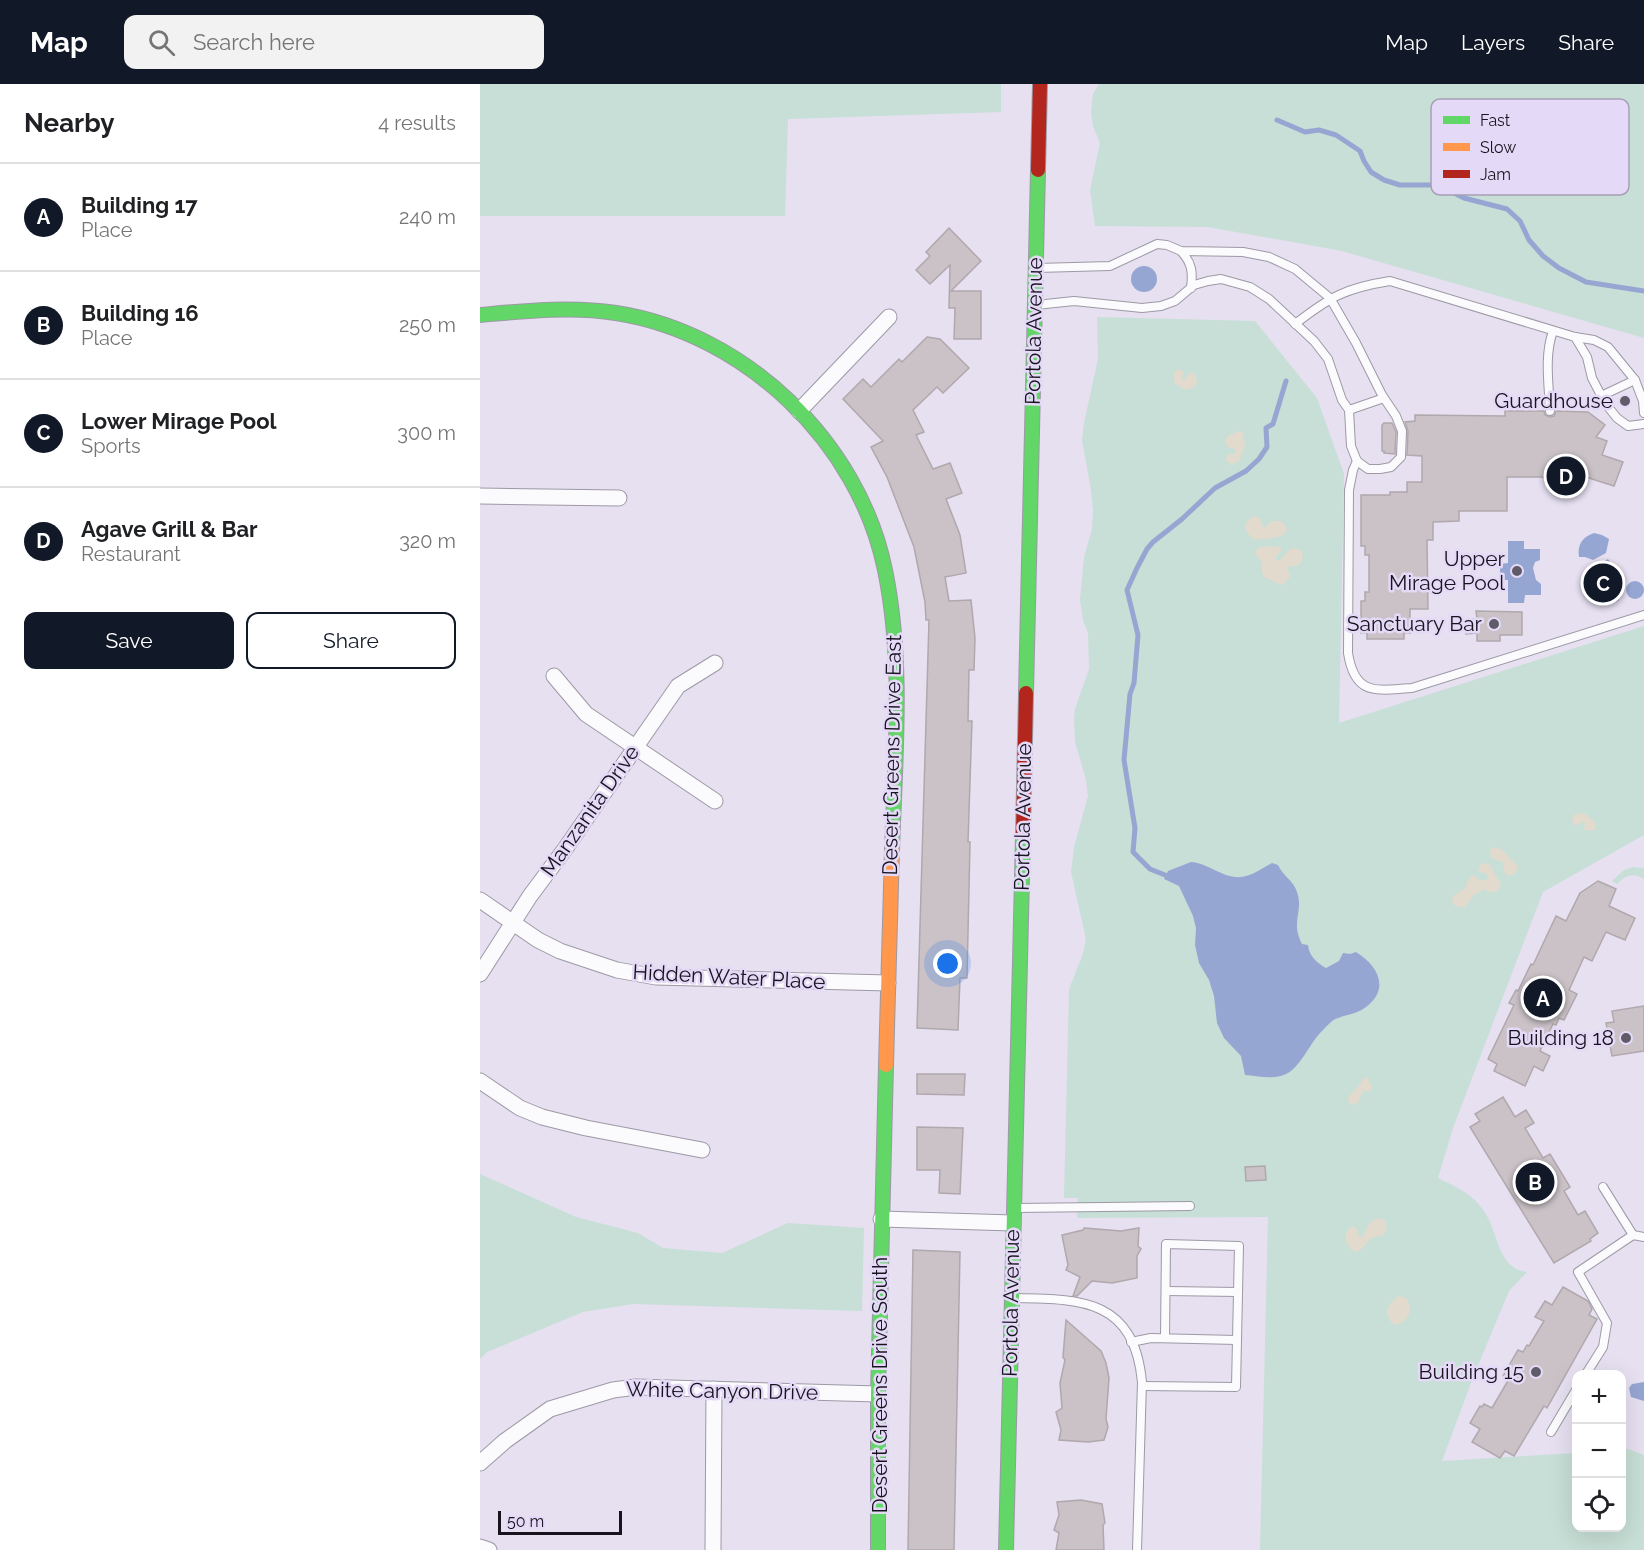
<!DOCTYPE html>
<html lang="en">
<head>
<meta charset="utf-8">
<style>
  :root { --surface:#fff; --page:#f2f2f2; --text:#202124; --muted:#757577; --line:#e0e0e0; --accent:#111827 }
  body { margin:0; font-family:Raleway,sans-serif; background:var(--page); color:var(--text) }
  .controls { position:absolute; right:18px; bottom:18px; display:grid; overflow:hidden; border-radius:12px; box-shadow:0 6px 24px #0002 }
  .controls button { width:54px; height:54px; display:grid; place-items:center; padding:0; border:0; border-bottom:2px solid var(--line); background:var(--surface); color:var(--text); font:30px sans-serif }
  .scale { position:absolute; left:18px; bottom:15px; width:124px; box-sizing:border-box; padding-left:6px; border:3px solid #18141e; border-top:0; font-size:16px; line-height:21px; white-space:nowrap; color:#18141e; -webkit-text-stroke:4px #e4daf7; paint-order:stroke }
  .you { position:absolute; left:468px; top:880px; width:21px; height:21px; margin:-15px; border:4px solid #fff; border-radius:50%; background:#1a73e8; box-shadow:0 0 0 9px #1a73e833 }
  .badge { display:grid; place-items:center; width:39px; height:39px; border-radius:50%; background:var(--accent); color:#fff; font-size:20px; font-weight:700 }
  .pin { position:absolute; translate:-50% -50%; border:3px solid #fff; box-shadow:0 2px 6px #0006 }
  .list { margin:0; padding:0; list-style:none }
  h2 { display:flex; justify-content:space-between; align-items:center; height:78px; margin:0; padding:0 24px; font-size:26px }
  h2 small { font-size:20px; font-weight:400; color:var(--muted) }
  .list li { display:grid; grid-template-columns:39px 1fr auto; gap:18px; align-items:center; box-sizing:border-box; height:108px; padding:0 24px; border-top:2px solid var(--line) }
  .list b { display:block; font-size:22px; white-space:nowrap }
  .list p { margin:0; font-size:20px; white-space:nowrap; color:var(--muted) }
  .list em { font-size:20px; font-style:normal; color:var(--muted) }
  .actions { display:flex; gap:12px; padding:18px 24px }
  .actions a { flex:1; padding:14px 0; border:2px solid var(--accent); border-radius:12px; text-align:center; font-size:21px; color:var(--accent) }
  .actions .main { background:var(--accent); color:#fff }
  .icon { flex:none; width:33px; height:33px; fill:none; stroke:currentColor; stroke-width:2; stroke-linecap:round; stroke-linejoin:round }
  .map { position:relative; flex:none; width:1164px; height:1466px; overflow:hidden }
  header { display:flex; align-items:center; gap:36px; box-sizing:border-box; height:84px; padding:0 30px; background:var(--accent); color:#fff }
  header strong { font-size:28px }
  nav { display:flex; gap:33px; margin-inline-start:auto; font-size:21px }
  .search { width:420px; height:54px; background:var(--page); display:flex; align-items:center; gap:15px; box-sizing:border-box; padding:0 21px; border-radius:12px; color:var(--muted); font-size:22px }
  main { display:flex }
  aside { flex:1; background:var(--surface) }
  .map>svg:first-child { display:block }
  .green { fill:#c7dfd6 }
  .sand { fill:#e3dace }
  .water { fill:#96a6d2 }
  .lines { fill:none; stroke-linecap:round; stroke-linejoin:round }
  .stream { stroke:#96a6d2; stroke-width:5 }
  .building { fill:#cac2c7; stroke:#b0a8ad; stroke-width:1.5 }
  .lane-casing { stroke:#9d99a5; stroke-width:10 }
  .street-casing { stroke:#9d99a5; stroke-width:17 }
  .fast-casing { stroke:#9d99a5; stroke-width:16 }
  .slow-casing { stroke:#9d99a5; stroke-width:16 }
  .jam-casing { stroke:#9d99a5; stroke-width:16 }
  .lane { stroke:#fbfafd; stroke-width:8 }
  .street { stroke:#fbfafd; stroke-width:15 }
  .fast { stroke:#63d668; stroke-width:14 }
  .slow { stroke:#ff974d; stroke-width:14 }
  .jam { stroke:#b3261e; stroke-width:14 }
  .poi-dot { fill:#605b68; stroke:#e4daf7; stroke-width:2 }
  .labels { text-anchor:middle; stroke-width:5; stroke-linejoin:round; paint-order:stroke }
  .street-label { font-size:21px; fill:#18141e; stroke:#e4daf7 }
  .poi-label { font-size:21px; fill:#18141e; stroke:#e4daf7; text-anchor:end }
  .key { fill:#e4daf7; stroke:#a79fb6; stroke-width:1.5 }
  .key-label { font-size:16px; fill:#18141e }
</style>
</head>
<body>
<header>
<strong>Map</strong>
<div class="search"><svg class="icon" aria-label="search" viewBox="0 0 24 24"><circle cx="10" cy="10" r="6"/><path d="M15 15l6 6"/></svg>Search here</div>
<nav><a>Map</a><a>Layers</a><a>Share</a></nav>
</header>
<main>
<aside>
<h2>Nearby<small>4 results</small></h2>
<ul class="list">
<li><span class="badge">A</span><div><b>Building 17</b><p>Place</p></div><em>240 m</em></li>
<li><span class="badge">B</span><div><b>Building 16</b><p>Place</p></div><em>250 m</em></li>
<li><span class="badge">C</span><div><b>Lower Mirage Pool</b><p>Sports</p></div><em>300 m</em></li>
<li><span class="badge">D</span><div><b>Agave Grill &amp; Bar</b><p>Restaurant</p></div><em>320 m</em></li>
</ul>
<div class="actions"><a class="main">Save</a><a>Share</a></div>
</aside>
<div class="map">
<svg width="1164" height="1466" viewBox="0 0 1164 1466">
  <rect width="100%" height="100%" fill="#e6e0f1"/>
  <!-- green -->
  <g class="green">
    <polygon points="0,0 521,0 521,28 308,35 305,132 0,132"/>
    <polygon points="619,0 1164,0 1164,254 862,167 728,143 615,142 610,106 620,59 613,42 611,28 613,10"/>
    <path d="M617,233L775,237L837,314L864,390L859,639L1164,542V751L1063,808L973,1044L958,1094C974,1102 989,1108 1001,1123C1020,1146 1015,1184 1047,1188L1029,1207L994,1291L962,1377L1096,1369V1444H1142V1366L1148,1365L1164,1371V1466H780L788,1133L597,1134L598,1114H584L589,905L603,870L606,855L591,788L594,763L608,712L606,696L595,658L594,637L595,625L609,585L608,549L603,536L600,516L604,473L612,445L613,428L611,406L602,356L604,339L618,275Z"/>
    <path d="M1153,783L1164,784V795C1154,788 1145,791 1137,800L1132,797L1144,786Z"/>
    <polygon points="0,1090 96,1133 158,1149 183,1164 242,1169 308,1139 384,1144 382,1227 153,1220 103,1228 7,1268 0,1275"/>
  </g>
  <!-- sand -->
  <g class="sand">
    <polygon points="699,285 704,288 702,293 703,297 710,288 716,292 717,299 715,303 705,306 694,299 694,288"/>
    <polygon points="759,347 763,349 765,362 759,377 751,381 746,376 748,370 753,371 756,367 753,364 749,364 745,357 748,352"/>
    <path d="M774,432L781,435L782,442L784,444L792,437H801C821,455 784,454 775,456C765,450 761,438 774,432Z"/>
    <path d="M794,462L801,464V467L796,472V476H800C807,470 810,459 822,467C825,481 818,482 807,483L810,492L805,499L801,501L784,493L782,487V478L776,471V467L779,463Z"/>
    <polygon points="1100,729 1105,730 1115,738 1115,746 1104,746 1105,739 1103,738 1095,742 1092,735 1095,730"/>
    <polygon points="1014,763 1021,765 1037,781 1038,785 1034,790 1028,792 1025,790 1023,778 1011,774 1010,766"/>
    <path d="M1001,779L1009,780L1021,800C1017,810 1012,810 1004,805L994,811L984,824L975,822L972,816L973,812L986,804C987,798 988,795 993,791L1001,797L1008,795L1007,790L998,787Z"/>
    <polygon points="887,993 892,1002 891,1007 883,1007 878,1019 872,1021 868,1017 868,1013 878,1003 883,995"/>
    <path d="M899,1134L905,1137L907,1143L903,1151C884,1153 888,1165 875,1168C864,1160 861,1149 873,1142L877,1145L879,1153H882L890,1138Z"/>
    <path d="M918,1212L926,1214C933,1225 930,1238 915,1241L910,1237L907,1229L909,1221Z"/>
  </g>
  <!-- water -->
  <g class="water">
    <circle cx="664" cy="195" r="13"/>
    <path d="M1114,449L1122,451L1129,455L1126,469L1113,476L1105,473H1099C1097,461 1102,453 1114,449Z"/>
    <polygon points="1028,457 1044,457 1044,465 1060,465 1060,476 1055,478 1053,484 1056,496 1061,500 1061,511 1045,511 1044,519 1028,519 1028,496 1020,496 1020,480 1028,479"/>
    <path d="M1128,475L1132,482L1139,485C1132,496 1133,506 1139,516C1128,523 1122,521 1111,515L1106,502C1115,498 1119,492 1117,482Z"/>
    <circle cx="1155" cy="506" r="9"/>
    <path d="M711,778C730,779 746,798 766,792C775,790 784,783 792,779L798,781C803,792 813,796 817,808C824,828 810,837 822,860L828,861C829,872 837,879 846,884L859,877L863,869L870,870L876,868C897,881 911,904 886,923C877,930 865,931 855,935C850,938 845,944 841,948C830,959 820,984 806,990C794,996 777,992 765,991L761,972L744,954L737,939L734,912L729,896L719,879L715,861L716,844L713,832L699,802L684,795L688,787Z"/>
    <polygon points="1164,1298 1164,1317 1151,1313 1149,1304 1152,1300"/>
  </g>
  <g class="lines">
    <!-- stream -->
    <g class="stream">
      <polyline points="797,36 825,48 839,46 856,51 880,67 884,77 891,88 904,96 920,101 958,101 984,114 1027,125 1040,137 1049,156 1063,172 1079,184 1106,198 1164,207"/>
      <polyline points="685,791 670,785 653,768 655,744 644,676 650,610 654,599 658,551 647,506 657,484 667,465 673,458 702,435 735,404 766,387 779,375 787,363 786,344 793,340 806,297"/>
    </g>
  </g>
  <!-- building -->
  <g class="building">
    <polygon points="469,144 501,177 471,207 501,207 501,255 474,255 475,224 469,224 470,181 450,200 436,186 450,172 446,168"/>
    <polygon points="447,253 460,255 489,284 463,309 457,303 433,326 444,348 436,351 453,385 470,379 482,409 466,415 480,451 486,489 465,493 469,517 491,516 495,554 494,586 489,586 488,637 492,637 488,758 490,758 487,894 480,894 478,946 437,944 449,536 446,536 445,518 434,463 407,393 391,363 403,357 363,315 383,295 391,303 419,275 422,278"/>
    <polygon points="1025,327 1064,327 1065,331 1070,333 1074,332 1076,327 1108,328 1125,341 1116,353 1127,357 1122,371 1143,378 1134,402 1106,393 1084,414 1063,393 1027,393 1027,427 979,427 979,437 953,438 953,456 947,456 948,525 930,525 930,549 924,549 924,555 887,555 887,549 881,549 881,517 885,517 885,508 889,508 889,471 885,471 885,462 881,462 881,411 910,411 910,408 927,408 927,398 942,398 942,372 927,371 928,347 925,338 935,337 935,331 1025,332"/>
    <polygon points="904,339 912,339 916,348 915,370 904,369 904,367 902,367 902,341"/>
    <polygon points="996,527 1042,528 1042,551 1020,551 1020,557 997,557 997,549 986,550 986,536 997,535"/>
    <polygon points="1118,797 1136,805 1129,822 1155,834 1145,856 1126,848 1112,877 1104,873 1089,906 1097,910 1084,936 1079,934 1076,941 1073,940 1060,967 1070,972 1063,987 1054,982 1045,1002 1014,987 1017,980 1008,975 1034,921 1029,919 1036,906 1038,907 1051,880 1053,881 1076,832 1086,837 1100,809"/>
    <polygon points="1164,922 1164,967 1132,972 1126,939 1134,938 1132,927"/>
    <polygon points="437,990 485,990 484,1011 437,1010"/>
    <polygon points="1023,1013 1035,1033 1046,1026 1054,1039 1045,1044 1063,1074 1070,1070 1090,1103 1084,1107 1098,1131 1105,1127 1118,1149 1110,1155 1111,1157 1074,1179 990,1043 1000,1037 995,1030"/>
    <polygon points="437,1043 483,1044 480,1110 459,1109 460,1086 437,1086"/>
    <polygon points="785,1082 786,1096 766,1097 765,1083"/>
    <polygon points="604,1144 641,1147 659,1144 658,1162 661,1165 657,1172 657,1194 632,1199 612,1197 597,1212 593,1212 600,1193 586,1186 588,1181 582,1151 603,1146"/>
    <polygon points="433,1166 480,1168 474,1466 428,1466"/>
    <polygon points="1083,1203 1108,1217 1112,1225 1109,1231 1117,1235 1067,1324 1064,1322 1034,1372 1025,1367 1020,1374 992,1358 1000,1345 990,1339 1000,1322 1002,1323 1004,1320 1012,1324 1029,1295 1023,1292 1038,1266 1043,1268 1047,1261 1049,1262 1064,1237 1055,1233 1065,1217 1072,1221"/>
    <polygon points="586,1236 621,1267 626,1279 629,1294 626,1335 628,1343 624,1356 608,1358 579,1356 581,1346 576,1328 582,1324 580,1299 585,1276 583,1273"/>
    <polygon points="601,1416 622,1420 625,1439 623,1441 624,1466 576,1466 579,1449 574,1446 579,1431 577,1418"/>
  </g>
  <g class="lines">
    <!-- lane casing -->
    <g class="lane-casing">
      <g id="lane">
        <path d="M701,167C712,179 713,188 711,204"/>
        <polyline points="556,221 594,217 662,224 681,222 695,217 714,201 728,197 741,195 770,203 789,215 834,257 848,275 862,316 869,326 871,362 877,377 888,385 900,385 911,383 921,373 922,347 916,332 902,311 876,259 850,214 815,185 789,173 763,168 701,167 687,161 677,160 630,182 557,184"/>
        <path d="M815,240C850,213 865,204 910,197L1095,253L1114,256L1128,263L1155,296L1163,317L1164,329"/>
        <polyline points="1095,253 1107,273 1112,294 1125,319 1137,334 1148,342 1164,340"/>
        <polyline points="1121,312 1155,296"/>
        <polyline points="869,326 904,314"/>
        <path d="M1070,327C1069,301 1064,272 1073,247"/>
        <path d="M877,377L873,386L869,406L868,569C875,613 897,606 932,604L1164,531"/>
        <polyline points="1123,1103 1153,1151"/>
        <polyline points="535,1124 710,1122"/>
        <polyline points="686,1207 758,1208"/>
        <path d="M536,1214C603,1215 654,1216 662,1298L657,1466"/>
        <polyline points="651,1258 671,1254 757,1256"/>
        <polyline points="1106,1290 1123,1263 1127,1239 1098,1188 1153,1151 1164,1153"/>
        <polyline points="662,1302 756,1303 759,1162 686,1160 685,1254"/>
        <polyline points="1071,1348 1096,1306"/>
      </g>
    </g>
    <!-- street casing -->
    <g class="street-casing">
      <g id="street">
        <polyline points="319,327 409,233"/>
        <polyline points="0,412 139,414"/>
        <polyline points="74,592 106,630 235,717"/>
        <polyline points="0,816 58,856 80,867 137,886 176,893 408,899"/>
        <polyline points="0,890 50,812 85,765 198,602 235,579"/>
        <polyline points="0,997 40,1024 62,1033 106,1044 222,1066"/>
        <polyline points="401,1135 533,1139"/>
        <polyline points="0,1379 25,1357 70,1325 133,1306 156,1303 398,1310"/>
        <polyline points="0,1463 9,1466"/>
        <polyline points="233,1466 234,1305"/>
      </g>
    </g>
    <!-- fast casing -->
    <g class="fast-casing">
      <g id="fast">
        <path d="M0,231C45,227 91,222 136,229C265,249 379,358 405,486C424,578 415,673 412,766"/>
        <polyline points="546,609 558,86"/>
        <polyline points="398,1466 398,1310 406,981"/>
        <polyline points="526,1466 543,751"/>
      </g>
    </g>
    <!-- slow casing -->
    <g class="slow-casing">
      <polyline id="slow" points="406,981 412,766"/>
    </g>
    <!-- jam casing -->
    <g class="jam-casing">
      <g id="jam">
        <polyline points="558,86 560,0"/>
        <polyline points="543,751 546,609"/>
      </g>
    </g>
    <!-- lane -->
    <use href="#lane" class="lane"/>
    <!-- street -->
    <use href="#street" class="street"/>
    <!-- fast -->
    <use href="#fast" class="fast"/>
    <!-- slow -->
    <use href="#slow" class="slow"/>
    <!-- jam -->
    <use href="#jam" class="jam"/>
  </g>
  <!-- markers -->
  <g class="poi-dot">
    <circle cx="1145" cy="317" r="6"/>
    <circle cx="1037" cy="487" r="6"/>
    <circle cx="1014" cy="540" r="6"/>
    <circle cx="1146" cy="954" r="6"/>
    <circle cx="1056" cy="1288" r="6"/>
  </g>
  <g class="labels">
    <!-- street labels -->
    <g class="street-label">
      <text transform="translate(554 247) rotate(-89)" y="7">Portola Avenue</text>
      <text transform="translate(412 671) rotate(-89)" y="7">Desert Greens Drive East</text>
      <text transform="translate(110 727) rotate(-55)" y="7">Manzanita Drive</text>
      <text transform="translate(543 733) rotate(-89)" y="7">Portola Avenue</text>
      <text transform="translate(249 893) rotate(3)" y="7">Hidden Water Place</text>
      <text transform="translate(531 1219) rotate(-89)" y="7">Portola Avenue</text>
      <text transform="translate(400 1301) rotate(-90)" y="7">Desert Greens Drive South</text>
      <text transform="translate(242 1307) rotate(1)" y="7">White Canyon Drive</text>
    </g>
    <!-- poi labels -->
    <g class="poi-label">
      <text x="1133" y="324">Guardhouse</text>
      <text x="1025" y="482">Upper<tspan x="1025" dy="24">Mirage Pool</tspan></text>
      <text x="1002" y="547">Sanctuary Bar</text>
      <text x="1134" y="961">Building 18</text>
      <text x="1044" y="1295">Building 15</text>
    </g>
  </g>
  <!-- legend -->
  <rect x="951" y="15" width="198" height="96" rx="9" class="key"/>
  <rect x="963" y="32" width="27" height="8" fill="#63d668"/>
  <rect x="963" y="59" width="27" height="8" fill="#ff974d"/>
  <rect x="963" y="86" width="27" height="8" fill="#b3261e"/>
  <g class="key-label">
    <text x="1000" y="42">Fast</text>
    <text x="1000" y="69">Slow</text>
    <text x="1000" y="96">Jam</text>
  </g>
</svg>
<div class="controls">
<button>+</button>
<button>−</button>
<button><svg class="icon" aria-label="locate" viewBox="0 0 24 24"><circle cx="12" cy="12" r="6"/><path d="M12 2v4M12 18v4M2 12h4M18 12h4"/></svg></button>
</div>
<div class="scale">50 m</div>
<div class="you"></div>
<div class="pin badge" style="left:1063px;top:914px">A</div>
<div class="pin badge" style="left:1055px;top:1098px">B</div>
<div class="pin badge" style="left:1123px;top:499px">C</div>
<div class="pin badge" style="left:1086px;top:392px">D</div>
</div>
</main>
</body>
</html>
